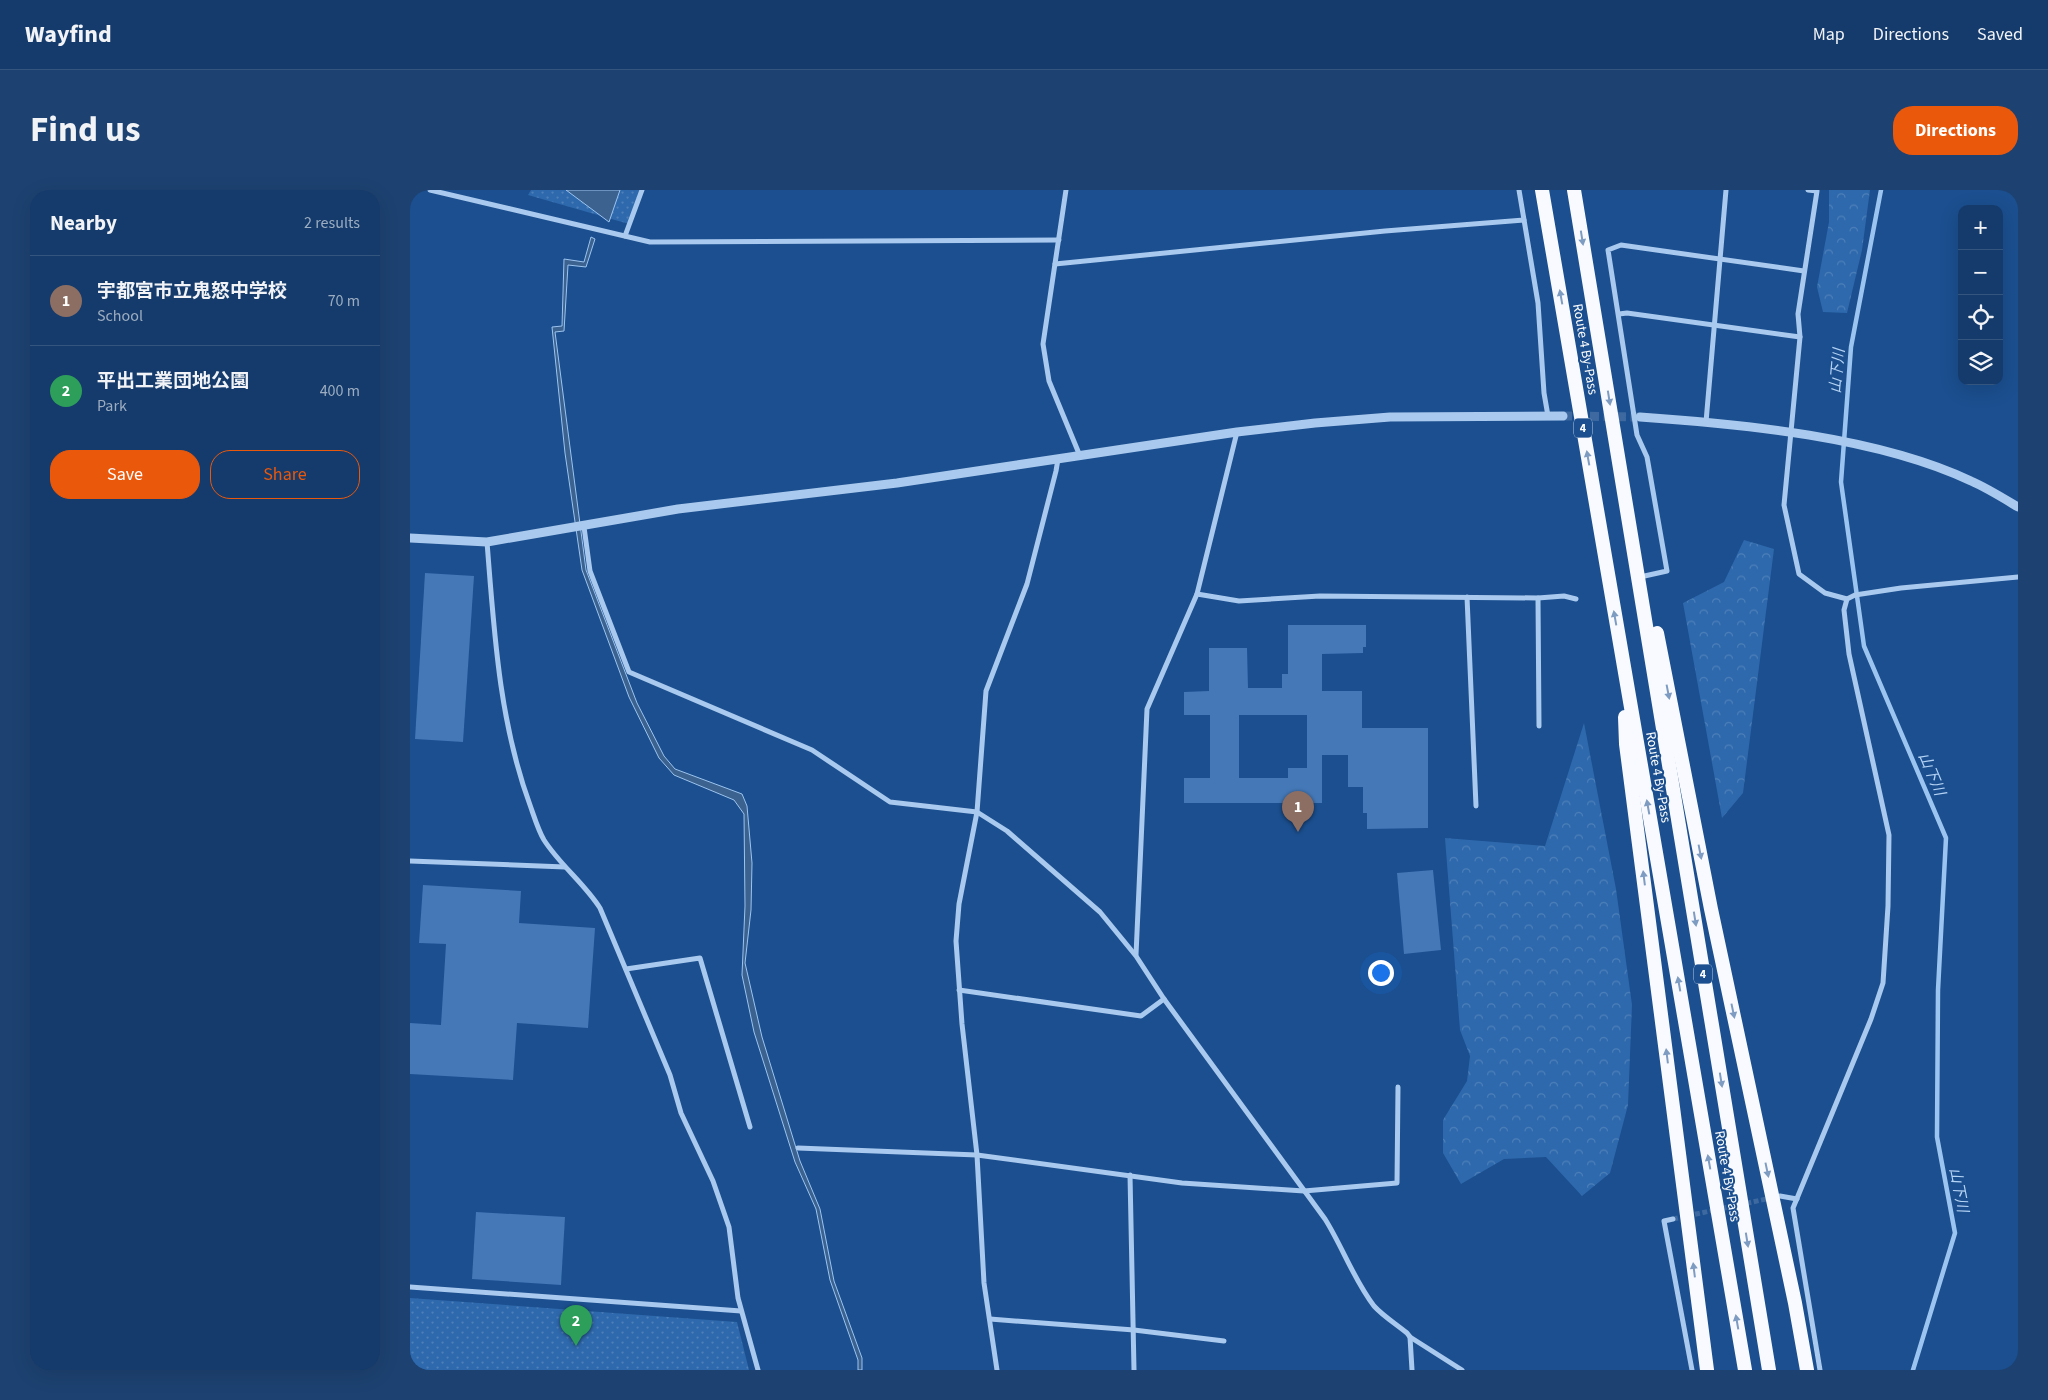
<!DOCTYPE html>
<html lang="en">
<head>
<meta charset="utf-8">
<style>
  :root { --surface:#143b6b; --page:#1d4271; --text:#f1f3f6; --muted:#9dadc1; --line:#33557e; --accent:#ea580c }
  body { margin:0; font-family:"Source Sans 3","Noto Sans JP",sans-serif; background:var(--page); color:var(--text) }
  .controls { position:absolute; right:15px; top:15px; display:grid; overflow:hidden; border-radius:10px; box-shadow:0 5px 20px #0002 }
  .controls button { width:45px; height:45px; display:grid; place-items:center; padding:0; border:0; border-bottom:1px solid var(--line); background:var(--surface); color:var(--text); font:25px sans-serif }
  .you { position:absolute; left:970px; top:782px; width:18px; height:18px; margin:-12px; border:4px solid #fff; border-radius:50%; background:#1a73e8; box-shadow:0 0 0 8px #1a73e833 }
  .badge { display:grid; place-items:center; width:32px; height:32px; border-radius:50%; background:var(--accent); color:#fff; font-size:16px; font-weight:700 }
  .pin { position:absolute; translate:-50% -41px; filter:drop-shadow(0 1px 2px #0008) }
  .pin::after { content:''; position:absolute; top:26px; width:18px; height:15px; background:inherit; clip-path:polygon(0 0,100% 0,50% 100%) }
  .list { margin:0; padding:0; list-style:none }
  h2 { display:flex; justify-content:space-between; align-items:center; height:65px; margin:0; padding:0 20px; font-size:21px }
  h2 small { font-size:16px; font-weight:400; color:var(--muted) }
  .list li { display:grid; grid-template-columns:32px 1fr auto; gap:15px; align-items:center; box-sizing:border-box; height:90px; padding:0 20px; border-top:1px solid var(--line) }
  .list b { display:block; font-size:19px; white-space:nowrap }
  .list p { margin:0; font-size:16px; white-space:nowrap; color:var(--muted) }
  .list em { font-size:16px; font-style:normal; color:var(--muted) }
  .actions { display:flex; gap:10px; padding:15px 20px }
  .actions a { flex:1; padding:11px 0; border:1px solid var(--accent); border-radius:20px; text-align:center; font-size:18px; color:var(--accent) }
  .actions .main { background:var(--accent); color:#fff }
  .icon { flex:none; width:28px; height:28px; fill:none; stroke:currentColor; stroke-width:2; stroke-linecap:round; stroke-linejoin:round }
  .map { position:relative; flex:none; width:1608px; height:1180px; overflow:hidden; border-radius:20px }
  header { display:flex; align-items:center; gap:30px; box-sizing:border-box; height:70px; padding:0 25px; background:var(--surface); border-bottom:1px solid var(--line) }
  header strong { font-size:24px }
  nav { display:flex; gap:28px; margin-inline-start:auto; font-size:18px }
  .intro { display:flex; align-items:center; justify-content:space-between; box-sizing:border-box; height:120px; padding:0 30px }
  h1 { margin:0; font-size:35px }
  .button { padding:12px 22px; border-radius:20px; background:var(--accent); color:#fff; font-size:18px; font-weight:700 }
  main { display:flex; gap:30px; padding:0 30px }
  aside { flex:1; background:var(--surface); border-radius:20px; box-shadow:0 5px 20px #0002 }
  .map>svg:first-child { display:block }
  .forest { fill:url(#forest-crowns) }
  .park { fill:url(#park-dots) }
  .water { fill:#3c6290; stroke:#9cc4f0 }
  .lines { fill:none; stroke-linecap:round; stroke-linejoin:round }
  .stream { stroke:#9cc4f0; stroke-width:4.5 }
  .building { fill:#4478b7; fill-rule:evenodd }
  .minor-tunnel { stroke:#3d69a0; stroke-width:5; stroke-dasharray:5 2.5; stroke-linecap:butt }
  .tertiary-tunnel { stroke:#3d69a0; stroke-width:9; stroke-dasharray:9 4.5; stroke-linecap:butt }
  .minor { stroke:#a9c9ee; stroke-width:5 }
  .tertiary { stroke:#a9c9ee; stroke-width:9 }
  .trunk { stroke:#f8faff; stroke-width:14 }
  .oneway { fill:#7e9cc1 }
  .labels { text-anchor:middle; stroke-width:4; stroke-linejoin:round; paint-order:stroke }
  .shield { fill:#1b4f8f; stroke:#bbcadd; stroke-width:1 }
  .shield-label { font-size:12px; font-weight:bold; fill:#fff }
  .street-label { font-size:14px; fill:#fff; stroke:#1b4f8f }
  .water-label { font-size:15px; font-style:italic; fill:#b5d3f5; stroke:#1b4f8f }
</style>
</head>
<body>
<header>
<strong>Wayfind</strong>
<nav><a>Map</a><a>Directions</a><a>Saved</a></nav>
</header>
<div class="intro"><h1>Find us</h1><a class="button">Directions</a></div>
<main>
<aside>
<h2>Nearby<small>2 results</small></h2>
<ul class="list">
<li><span class="badge" style="background:#8d6e63">1</span><div><b>宇都宮市立鬼怒中学校</b><p>School</p></div><em>70 m</em></li>
<li><span class="badge" style="background:#2e9e5b">2</span><div><b>平出工業団地公園</b><p>Park</p></div><em>400 m</em></li>
</ul>
<div class="actions"><a class="main">Save</a><a>Share</a></div>
</aside>
<div class="map">
<svg width="1608" height="1180" viewBox="0 0 1608 1180">
  <defs>
    <pattern id="forest-crowns" width="20" height="18" patternUnits="userSpaceOnUse" patternTransform="scale(1.25)"><rect width="20" height="18" fill="#2e69ad"/><path d="M2 6a3 3 0 1 1 6 0M12 15a3 3 0 1 1 6 0" fill="none" stroke="#4d80b9"/></pattern>
    <pattern id="park-dots" width="8" height="8" patternUnits="userSpaceOnUse" patternTransform="scale(1.25)"><rect width="8" height="8" fill="#2e69ad"/><path d="M2 2h.1M6 6h.1" fill="none" stroke="#4d80b9" stroke-width="1.8" stroke-linecap="round"/></pattern>
  </defs>
  <rect width="100%" height="100%" fill="#1b4f8f"/>
  <!-- forest -->
  <g class="forest">
    <polygon points="1419,0 1460,0 1452,60 1437,123 1413,122 1407,97 1419,32"/>
    <polygon points="1334,350 1364,359 1333,603 1312,628 1273,413 1314,392"/>
    <polygon points="1174,533 1206,699 1222,815 1218,915 1200,983 1172,1006 1136,967 1094,969 1051,994 1033,963 1033,930 1057,891 1060,866 1050,840 1035,648 1135,656"/>
  </g>
  <!-- park -->
  <g class="park">
    <polygon points="121,0 232,0 219,34 118,5"/>
    <polygon points="0,1108 327,1132 339,1180 0,1180"/>
  </g>
  <!-- water -->
  <g class="water">
    <polygon points="156,0 210,0 199,32"/>
    <polygon points="181,47 185,49 176,77 158,75 154,141 145,142 176,380 227,513 254,566 265,579 332,604 337,616 342,673 341,720 335,773 352,847 390,971 410,1019 424,1091 452,1168 452,1180 448,1180 448,1170 420,1090 406,1019 385,972 344,842 332,785 335,716 334,624 324,610 264,585 249,568 219,507 172,380 155,263 142,137 152,136 154,69 174,72"/>
  </g>
  <g class="lines">
    <!-- stream -->
    <polyline class="stream" points="1471,0 1441,157 1431,292 1454,456 1536,648 1528,800 1527,947 1545,1043 1503,1180"/>
  </g>
  <!-- building -->
  <g class="building">
    <polygon points="15,383 64,386 53,552 5,549"/>
    <path d="M878,435H956V457H953V463L912,464V501H952V538H1018V638L957,639V623H953V597H938V565H912V613H774V588H800V525H774V502L799,501V458H837L838,498H872V484H878ZM829,525H897V578H878V588H829Z"/>
    <polygon points="1023,680 1031,760 994,764 987,683"/>
    <polygon points="13,695 111,701 109,733 185,738 178,838 107,833 103,890 0,884 0,833 31,835 36,754 9,753"/>
    <polygon points="66,1022 155,1027 151,1095 62,1089"/>
  </g>
  <g class="lines">
    <!-- minor-tunnel -->
    <polyline class="minor-tunnel" points="1263,1029 1361,1008"/>
    <!-- tertiary-tunnel -->
    <polyline class="tertiary-tunnel" points="1153,226 1230,227"/>
    <!-- minor -->
    <g class="minor">
      <polyline points="20,0 240,52 649,50"/>
      <polyline points="656,0 633,154 639,191 670,266"/>
      <polyline points="1109,0 1128,113 1134,203 1138,226"/>
      <polyline points="1398,0 1407,1 1388,124 1390,147 1374,315 1389,384 1415,403 1437,409"/>
      <polyline points="215,46 232,0"/>
      <polyline points="645,74 975,41 1114,30"/>
      <polyline points="1209,124 1217,123 1390,147"/>
      <polyline points="1296,232 1316,0"/>
      <path d="M174,337L180,381L219,482L402,560L480,612L567,622L597,641L690,722L726,766L754,809L915,1029C932,1056 944,1090 964,1116C973,1126 986,1134 997,1143L1000,1147L1052,1180"/>
      <path d="M77,352C84,440 89,531 120,615C124,626 128,640 134,650C150,675 174,693 190,718L260,885L271,923L303,991L319,1037L328,1108L348,1180"/>
      <polyline points="1230,387 1257,381 1237,267 1227,245 1198,60 1211,55 1394,81"/>
      <polyline points="787,404 829,411 910,406 1128,408 1154,406 1166,409"/>
      <polyline points="1057,407 1066,616"/>
      <polyline points="1128,408 1129,536"/>
      <polyline points="0,671 155,677"/>
      <polyline points="726,765 737,519 787,404 827,242"/>
      <polyline points="216,779 290,768 340,937"/>
      <polyline points="549,800 731,826 754,809"/>
      <polyline points="388,958 567,965 772,993 894,1001 987,993 988,897"/>
      <polyline points="720,985 724,1180"/>
      <polyline points="1370,1006 1387,1009"/>
      <polyline points="1263,1029 1254,1031 1282,1180"/>
      <polyline points="0,1097 331,1121"/>
      <polyline points="580,1129 724,1140 814,1151"/>
      <polyline points="1000,1147 1002,1180"/>
      <polyline points="587,1180 574,1093 567,965 552,834 546,751 549,714 567,622 576,501 617,394 646,281 648,269"/>
      <polyline points="1410,1180 1383,1018 1461,829 1473,793 1478,716 1479,645 1439,464 1434,420 1437,409 1445,405 1491,398 1608,387"/>
    </g>
    <!-- tertiary -->
    <g class="tertiary">
      <path d="M1230,227C1333,234 1468,247 1561,291C1577,298 1593,308 1608,317"/>
      <polyline points="0,348 77,352 268,319 487,293 827,242 905,233 980,227 1153,226"/>
    </g>
    <!-- trunk -->
    <g class="trunk">
      <polyline points="1132,0 1335,1180"/>
      <polyline points="1164,0 1359,1180"/>
      <polyline points="1247,443 1301,719 1385,1113 1397,1180"/>
      <polyline points="1215,527 1216,554 1297,1180"/>
    </g>
  </g>
  <!-- one-way arrows -->
  <defs><path id="oneway-solid" d="M-6-.8H1V-3.2L6.5 0L1 3.2V.8H-6Z" transform="scale(1.25)"/></defs>
  <g class="oneway">
    <use href="#oneway-solid" transform="translate(1172 48) rotate(81)"/>
    <use href="#oneway-solid" transform="translate(1151 107) rotate(-100)"/>
    <use href="#oneway-solid" transform="translate(1199 208) rotate(81)"/>
    <use href="#oneway-solid" transform="translate(1178 268) rotate(-100)"/>
    <use href="#oneway-solid" transform="translate(1205 428) rotate(-100)"/>
    <use href="#oneway-solid" transform="translate(1258 502) rotate(79)"/>
    <use href="#oneway-solid" transform="translate(1238 617) rotate(-100)"/>
    <use href="#oneway-solid" transform="translate(1290 662) rotate(79)"/>
    <use href="#oneway-solid" transform="translate(1234 688) rotate(-97)"/>
    <use href="#oneway-solid" transform="translate(1285 729) rotate(81)"/>
    <use href="#oneway-solid" transform="translate(1269 794) rotate(-100)"/>
    <use href="#oneway-solid" transform="translate(1323 821) rotate(78)"/>
    <use href="#oneway-solid" transform="translate(1257 866) rotate(-97)"/>
    <use href="#oneway-solid" transform="translate(1311 890) rotate(81)"/>
    <use href="#oneway-solid" transform="translate(1299 972) rotate(-100)"/>
    <use href="#oneway-solid" transform="translate(1357 980) rotate(78)"/>
    <use href="#oneway-solid" transform="translate(1337 1050) rotate(81)"/>
    <use href="#oneway-solid" transform="translate(1284 1080) rotate(-97)"/>
    <use href="#oneway-solid" transform="translate(1327 1132) rotate(-100)"/>
  </g>
  <g class="labels">
    <!-- shield labels -->
    <g class="shield">
      <rect x="1164" y="228.5" width="18" height="19" rx="4"/>
      <rect x="1284" y="774.5" width="18" height="19" rx="4"/>
    </g>
    <g class="shield-label">
      <text x="1173" y="242">4</text>
      <text x="1293" y="788">4</text>
    </g>
    <!-- street labels -->
    <g class="street-label">
      <text transform="translate(1176 159) rotate(80)" y="5">Route 4 By-Pass</text>
      <text transform="translate(1249 587) rotate(80)" y="5">Route 4 By-Pass</text>
      <text transform="translate(1318 986) rotate(80)" y="5">Route 4 By-Pass</text>
    </g>
    <!-- water labels -->
    <g class="water-label">
      <text transform="translate(1427 181) rotate(-85)" y="5">山下川</text>
      <text transform="translate(1522 584) rotate(67)" y="5">山下川</text>
      <text transform="translate(1549 1000) rotate(79)" y="5">山下川</text>
    </g>
  </g>
</svg>
<div class="controls">
<button>+</button>
<button>−</button>
<button><svg class="icon" aria-label="locate" viewBox="0 0 24 24"><circle cx="12" cy="12" r="6"/><path d="M12 2v4M12 18v4M2 12h4M18 12h4"/></svg></button>
<button><svg class="icon" aria-label="layers" viewBox="0 0 24 24"><path d="M12 4l9 5-9 5-9-5zM3 14l9 5 9-5"/></svg></button>
</div>
<div class="you"></div>
<div class="pin badge" style="left:888px;top:642px;background:#8d6e63">1</div>
<div class="pin badge" style="left:166px;top:1156px;background:#2e9e5b">2</div>
</div>
</main>
</body>
</html>
